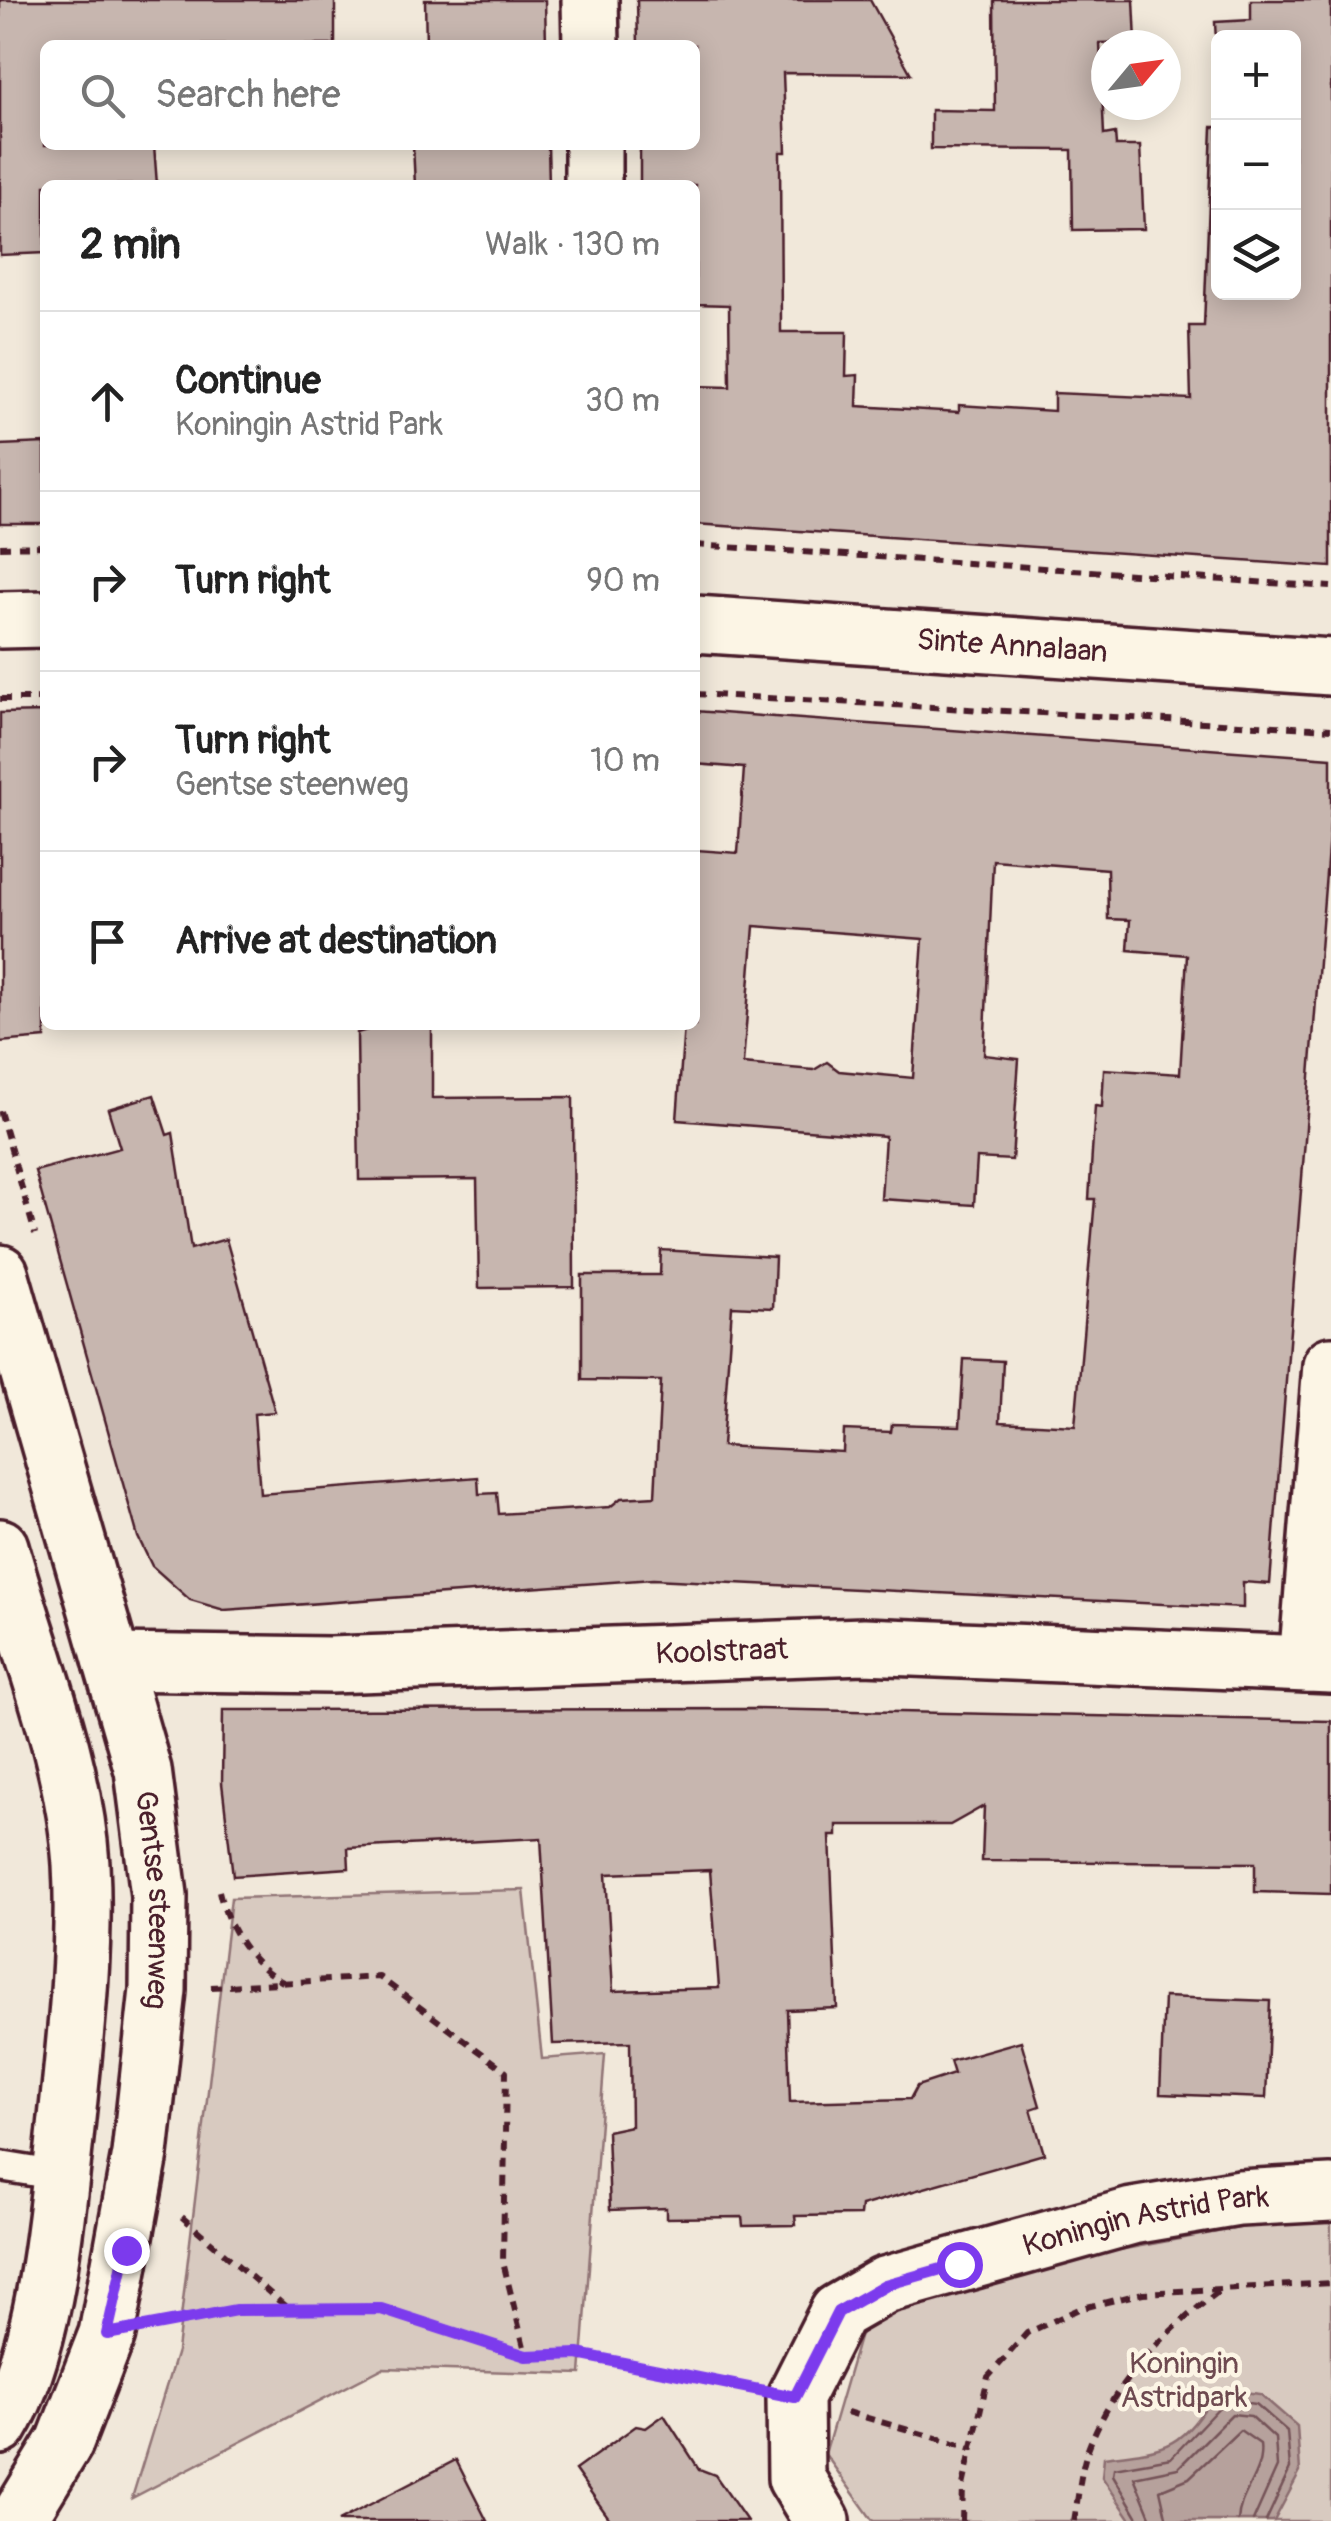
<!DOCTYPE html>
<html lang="en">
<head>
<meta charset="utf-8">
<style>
  :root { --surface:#fff; --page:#f6f6f6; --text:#222; --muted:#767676; --line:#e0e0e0 }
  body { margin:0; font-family:Pangolin,sans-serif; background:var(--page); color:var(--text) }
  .controls { position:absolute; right:30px; top:30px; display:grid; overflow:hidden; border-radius:15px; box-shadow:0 5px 25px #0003 }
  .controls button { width:90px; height:90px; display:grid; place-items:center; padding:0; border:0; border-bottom:2px solid var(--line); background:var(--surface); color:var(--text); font:50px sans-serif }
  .compass { position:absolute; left:1091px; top:30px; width:90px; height:90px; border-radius:50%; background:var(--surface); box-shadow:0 5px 25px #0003; rotate:61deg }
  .stop { position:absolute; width:30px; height:30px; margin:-22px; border:8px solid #7c3aed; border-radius:50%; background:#fff }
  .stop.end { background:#7c3aed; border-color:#fff; box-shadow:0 2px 10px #0008 }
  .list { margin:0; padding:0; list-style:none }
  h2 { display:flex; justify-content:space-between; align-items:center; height:130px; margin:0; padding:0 40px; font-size:42px }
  h2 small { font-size:32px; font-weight:400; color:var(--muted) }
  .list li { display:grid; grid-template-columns:65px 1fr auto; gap:30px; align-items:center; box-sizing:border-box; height:180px; padding:0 40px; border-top:2px solid var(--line) }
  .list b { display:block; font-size:38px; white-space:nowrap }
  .list p { margin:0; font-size:32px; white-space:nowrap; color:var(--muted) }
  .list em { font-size:32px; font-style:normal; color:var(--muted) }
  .icon { flex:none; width:55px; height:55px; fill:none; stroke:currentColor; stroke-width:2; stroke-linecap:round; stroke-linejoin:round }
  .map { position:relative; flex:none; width:1331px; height:2521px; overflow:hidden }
  .search { position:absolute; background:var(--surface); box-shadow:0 5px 25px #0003; left:40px; top:40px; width:660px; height:110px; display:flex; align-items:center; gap:25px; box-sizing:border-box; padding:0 35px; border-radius:15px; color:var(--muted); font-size:38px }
  .panel { position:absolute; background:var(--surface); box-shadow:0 5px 25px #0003; left:40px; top:180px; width:660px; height:850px; border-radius:15px }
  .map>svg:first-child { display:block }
  .green { fill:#d8cac0; stroke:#917476; stroke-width:2.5 }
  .water { fill:#b6a19c; stroke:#8b6d6f; stroke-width:2.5 }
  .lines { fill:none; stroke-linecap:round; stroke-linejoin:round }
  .shore { stroke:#755358; stroke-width:2.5 }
  .building { fill:#c7b6af; stroke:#4a1f2b; stroke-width:2.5; fill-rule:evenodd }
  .service-casing { stroke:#4a1f2b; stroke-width:35 }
  .minor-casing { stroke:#4a1f2b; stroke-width:62 }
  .primary-casing { stroke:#4a1f2b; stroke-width:62 }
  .path { stroke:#4a1f2b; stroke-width:6; stroke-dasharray:10 8; stroke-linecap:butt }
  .service { stroke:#fcf5e5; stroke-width:28 }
  .minor { stroke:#fcf5e5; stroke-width:55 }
  .primary { stroke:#fcf5e5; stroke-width:55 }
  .route { stroke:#7c3aed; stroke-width:12 }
  .labels { text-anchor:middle; stroke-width:9; stroke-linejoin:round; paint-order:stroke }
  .street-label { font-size:30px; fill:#4a1f2b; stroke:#fcf5e5 }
  .park-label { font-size:30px; fill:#6e4a50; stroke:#fcf5e5 }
</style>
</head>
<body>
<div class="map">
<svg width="1331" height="2521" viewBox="0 0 1331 2521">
  <rect width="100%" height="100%" fill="#f1e8da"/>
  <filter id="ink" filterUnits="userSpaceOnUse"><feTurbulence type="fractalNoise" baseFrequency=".01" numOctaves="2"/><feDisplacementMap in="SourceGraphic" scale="20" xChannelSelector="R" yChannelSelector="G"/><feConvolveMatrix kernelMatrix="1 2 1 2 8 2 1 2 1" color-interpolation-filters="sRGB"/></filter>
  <g filter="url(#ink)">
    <!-- green -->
    <g class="green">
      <polygon points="524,1890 542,2059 605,2054 581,2374 383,2368 132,2498 177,2351 231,1898"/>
      <polygon points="1277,2221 1331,2223 1331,2521 873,2521 825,2454 864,2321 962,2279"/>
    </g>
    <!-- water -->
    <path class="water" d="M1218,2389L1260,2394L1297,2426L1300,2472L1274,2521H1132L1102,2477L1104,2457C1172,2449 1180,2448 1218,2389Z"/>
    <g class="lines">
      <!-- shore -->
      <g class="shore">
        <polyline points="1140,2521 1113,2475 1114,2468 1171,2458 1226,2400 1256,2404 1287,2431 1290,2469 1266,2521"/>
        <polyline points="1152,2521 1134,2477 1178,2468 1232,2414 1251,2416 1275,2438 1277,2467 1253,2521"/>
        <path d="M1167,2521L1160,2490L1189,2478L1240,2430L1260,2444C1264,2474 1239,2492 1238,2521"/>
      </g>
    </g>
    <!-- building -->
    <g class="building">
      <polygon points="0,0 335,0 335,45 45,45 45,145 154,145 157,185 45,185 45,253 0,255"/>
      <polygon points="425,0 545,0 546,45 426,45"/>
      <polygon points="637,0 870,0 911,74 783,73 786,152 780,152 781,332 847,332 846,376 858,375 857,406 959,412 959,405 1054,411 1054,393 1191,399 1189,326 1204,326 1212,127 1218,127 1218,292 1294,292 1294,38 1218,38 1218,82 1215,22 1251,20 1251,0 1331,0 1331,567 695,524 695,386 730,387 729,305 695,304 695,185 640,185 640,145 695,145 695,45 638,45"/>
      <polygon points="994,0 1134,0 1136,42 1100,43 1104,135 1115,133 1116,146 1140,146 1144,229 1073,230 1072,150 931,149 931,110 995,111"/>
      <polygon points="413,145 548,145 549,185 415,185"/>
      <polygon points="45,443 45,524 0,524 0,445"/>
      <path d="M695,711L1331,758V810L1270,1584L1243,1582V1608L653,1579L224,1610L190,1600L152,1566L138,1537L35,1171L120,1148L108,1109L154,1095L167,1135L173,1133L191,1249L226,1239L275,1412L254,1414L260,1494L478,1477L479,1494L497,1493L499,1514L610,1507L621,1498L655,1496L661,1381L582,1380V1275H660L661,1250L775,1257L773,1308L732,1306L722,1446L843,1452L844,1430L891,1432L892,1424L960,1426L964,1359L1003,1361L1000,1422L1075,1426L1095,1199H1089L1095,1106L1102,1107L1104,1069L1180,1074L1187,955L1128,950L1130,920L1108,919L1107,869L993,860L984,1055L1019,1059L1012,1160L977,1158L974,1205L881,1199L885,1136L677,1120L684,1025H695L697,850L738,853L744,768L695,764ZM754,926L923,939L913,1078L839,1071L827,1062L814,1070L743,1064Z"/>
      <polygon points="45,712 45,1038 0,1042 0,713"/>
      <polygon points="384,1025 432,1025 432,1098 573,1097 574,1287 479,1288 477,1179 359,1180 357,1033"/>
      <path d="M757,1709L1331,1721V1894L1255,1892V1863L982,1861L984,1806L950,1825H837V1836H830L837,2008L787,2010L790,2102L910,2099L917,2086L954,2074L950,2061L1021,2041L1040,2106L1031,2109L1044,2154L861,2206L860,2215L795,2216L796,2225L743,2226L742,2217L666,2218V2208L610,2210L607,2131L631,2126L630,2042L553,2044L541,1838L348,1848L349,1868L233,1876L222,1783L223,1710ZM710,1870L719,1988L613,1991L606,1874Z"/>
      <polygon points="1164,1997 1270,2001 1266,2098 1160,2094"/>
      <polygon points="664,2415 699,2469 715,2475 747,2521 611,2521 575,2470 636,2426 646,2428"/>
      <polygon points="456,2460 487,2521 338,2521"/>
    </g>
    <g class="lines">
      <!-- service casing -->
      <g class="service-casing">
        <polyline id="service" points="0,2166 61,2176"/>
      </g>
      <!-- minor casing -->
      <g class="minor-casing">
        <g id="minor">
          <polyline points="590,0 591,45"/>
          <polyline points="593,145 593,185"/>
          <polyline points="0,620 45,619"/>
          <path id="s1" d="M695,624L1331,667"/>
          <path id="s2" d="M112,1662L330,1665L864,1646L1331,1665"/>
          <polyline points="1307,1664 1331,1365"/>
          <path id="s3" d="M822,2521L796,2478L795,2397L838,2312L885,2285L1132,2216L1239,2198L1331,2193"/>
        </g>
      </g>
      <!-- primary casing -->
      <g class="primary-casing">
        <g id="primary">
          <path id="s4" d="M0,1273L143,1770L159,1895L158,1990L140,2154L107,2334L65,2442L17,2521"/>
          <path d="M0,1547C29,1650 74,1757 81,1864C86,1955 74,2048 65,2138C56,2222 45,2353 0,2426"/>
        </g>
      </g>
      <!-- path -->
      <g class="path">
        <polyline points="695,545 1331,587"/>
        <polyline points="0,547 45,546"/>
        <polyline points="695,694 1331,729"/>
        <polyline points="0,699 45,699"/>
        <polyline points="0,1111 35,1234"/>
        <path d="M219,1891C227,1927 250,1964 283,1982"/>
        <polyline points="211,1987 379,1977 506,2071 503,2262 526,2355"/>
        <polyline points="182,2217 286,2307"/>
        <polyline points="162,2324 237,2310 381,2309 526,2356 579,2354 743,2388"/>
        <polyline points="847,2412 971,2448"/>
        <polyline points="962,2521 963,2486 988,2377 1027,2333 1079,2309 1143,2293 1331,2283"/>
        <path d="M1074,2521C1078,2499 1080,2474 1087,2452C1111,2385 1163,2333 1218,2292"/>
      </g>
      <!-- service -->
      <use href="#service" class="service"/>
      <!-- minor -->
      <use href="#minor" class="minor"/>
      <!-- primary -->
      <use href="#primary" class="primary"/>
    </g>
  </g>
  <g class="lines" filter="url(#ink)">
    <!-- route -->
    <polyline class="route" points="126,2250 107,2334 236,2310 381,2309 526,2356 578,2354 795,2397 838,2312 885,2285 959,2264"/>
  </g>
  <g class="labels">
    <!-- street labels -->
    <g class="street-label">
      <text dy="10" stroke="none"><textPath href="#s1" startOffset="318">Sinte Annalaan</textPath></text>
      <text dy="10" stroke="none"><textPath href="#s2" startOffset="610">Koolstraat</textPath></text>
      <text dy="10" stroke="none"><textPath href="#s4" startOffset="648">Gentse steenweg</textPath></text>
      <text dy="10" stroke="none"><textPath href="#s3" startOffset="550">Koningin Astrid Park</textPath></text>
    </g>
    <!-- park labels -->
    <g class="park-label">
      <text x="1184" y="2373">Koningin<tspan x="1184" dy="34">Astridpark</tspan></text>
    </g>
  </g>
</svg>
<div class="controls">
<button>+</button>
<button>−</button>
<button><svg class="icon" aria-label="layers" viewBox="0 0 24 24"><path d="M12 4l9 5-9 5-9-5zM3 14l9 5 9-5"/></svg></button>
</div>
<svg class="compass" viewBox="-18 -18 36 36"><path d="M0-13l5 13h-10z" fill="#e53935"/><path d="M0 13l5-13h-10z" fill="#767676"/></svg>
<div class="stop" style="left:959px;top:2264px"></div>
<div class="stop end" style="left:126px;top:2250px"></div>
<div class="search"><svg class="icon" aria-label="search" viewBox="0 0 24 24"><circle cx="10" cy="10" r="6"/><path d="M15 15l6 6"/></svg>Search here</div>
<section class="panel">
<h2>2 min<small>Walk · 130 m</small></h2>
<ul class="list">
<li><svg class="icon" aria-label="ahead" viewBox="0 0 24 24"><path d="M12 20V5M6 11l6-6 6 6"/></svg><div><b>Continue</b><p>Koningin Astrid Park</p></div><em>30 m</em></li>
<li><svg class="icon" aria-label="right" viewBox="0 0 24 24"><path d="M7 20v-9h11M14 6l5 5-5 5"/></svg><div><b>Turn right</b></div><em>90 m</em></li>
<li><svg class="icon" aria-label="right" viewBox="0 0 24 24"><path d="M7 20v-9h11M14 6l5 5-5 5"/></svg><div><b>Turn right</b><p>Gentse steenweg</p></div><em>10 m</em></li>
<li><svg class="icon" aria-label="arrive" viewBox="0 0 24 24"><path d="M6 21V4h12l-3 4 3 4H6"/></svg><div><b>Arrive at destination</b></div></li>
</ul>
</section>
</div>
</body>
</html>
